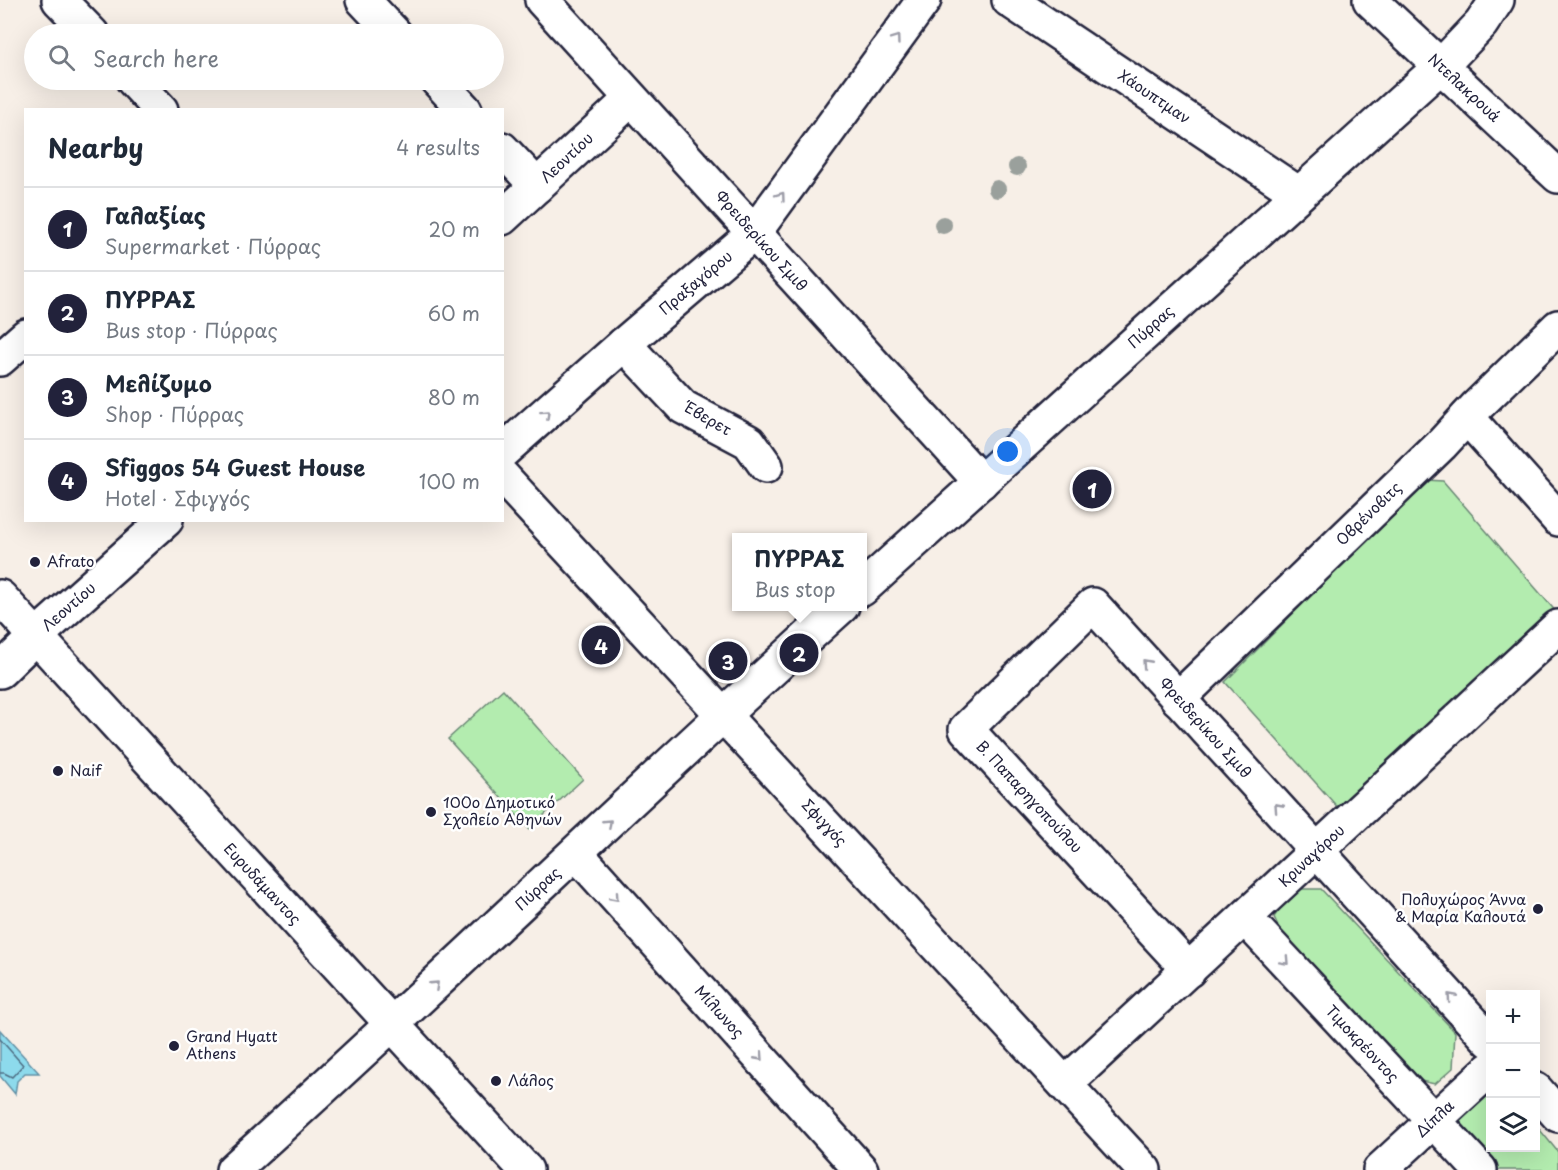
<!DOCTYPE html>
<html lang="en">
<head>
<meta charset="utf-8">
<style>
  :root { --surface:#fff; --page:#f2f2f3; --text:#1f2937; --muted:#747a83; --line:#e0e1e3; --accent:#22223b }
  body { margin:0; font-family:"Playpen Sans",sans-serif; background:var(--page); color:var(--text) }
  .controls { position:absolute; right:18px; bottom:18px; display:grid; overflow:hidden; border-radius:0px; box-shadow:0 6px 24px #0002 }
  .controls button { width:54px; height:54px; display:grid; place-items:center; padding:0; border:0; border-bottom:2px solid var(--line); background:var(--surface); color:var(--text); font:30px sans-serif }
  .you { position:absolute; left:1008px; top:452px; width:21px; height:21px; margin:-15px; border:4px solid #fff; border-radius:50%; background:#1a73e8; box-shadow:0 0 0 9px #1a73e833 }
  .badge { display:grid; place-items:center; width:39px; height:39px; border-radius:50%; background:var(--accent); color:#fff; font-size:20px; font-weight:700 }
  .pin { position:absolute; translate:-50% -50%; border:3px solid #fff; box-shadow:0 2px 6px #0006 }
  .popup { position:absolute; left:732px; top:533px; width:135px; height:78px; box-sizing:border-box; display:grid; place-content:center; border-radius:0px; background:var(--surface); filter:drop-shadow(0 2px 4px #0005); font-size:20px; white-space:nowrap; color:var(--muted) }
  .popup b { font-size:22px; color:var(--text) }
  .popup::after { content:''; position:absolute; left:50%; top:100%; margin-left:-12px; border:12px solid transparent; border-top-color:var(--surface) }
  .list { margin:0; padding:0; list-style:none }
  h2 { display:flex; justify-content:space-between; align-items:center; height:78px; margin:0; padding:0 24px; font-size:26px }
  h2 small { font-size:20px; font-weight:400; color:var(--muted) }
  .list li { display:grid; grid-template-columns:39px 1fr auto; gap:18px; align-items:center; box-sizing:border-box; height:84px; padding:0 24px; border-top:2px solid var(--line) }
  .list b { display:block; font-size:22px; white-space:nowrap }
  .list p { margin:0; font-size:20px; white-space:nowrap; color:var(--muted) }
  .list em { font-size:20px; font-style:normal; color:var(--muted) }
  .icon { flex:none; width:33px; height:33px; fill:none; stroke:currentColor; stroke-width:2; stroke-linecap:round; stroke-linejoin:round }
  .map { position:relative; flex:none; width:1558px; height:1170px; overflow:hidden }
  .search { position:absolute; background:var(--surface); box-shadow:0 6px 24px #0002; left:24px; top:24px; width:480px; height:66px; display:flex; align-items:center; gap:15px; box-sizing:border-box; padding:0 21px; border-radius:33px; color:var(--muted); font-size:22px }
  .panel { position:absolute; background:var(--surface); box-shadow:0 6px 24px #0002; left:24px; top:108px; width:480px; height:414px; border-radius:0px }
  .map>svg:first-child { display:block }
  .green { fill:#b3ecaf; stroke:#6a8775; stroke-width:1.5 }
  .water { fill:#8ddaec; stroke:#6290a5; stroke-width:1.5 }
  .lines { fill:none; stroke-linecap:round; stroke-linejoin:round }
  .shore { stroke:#4d6c82; stroke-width:1.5 }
  .minor-casing { stroke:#22223b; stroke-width:38 }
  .minor { stroke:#fff; stroke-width:33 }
  .tree { fill:#9aa09c }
  .oneway { stroke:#9c9ca7 }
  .poi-dot { fill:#22223b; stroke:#fff; stroke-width:2 }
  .labels { text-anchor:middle; stroke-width:5; stroke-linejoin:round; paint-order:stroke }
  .street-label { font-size:15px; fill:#22223b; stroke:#fff }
  .poi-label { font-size:15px; fill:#22223b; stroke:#fff; text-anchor:start }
</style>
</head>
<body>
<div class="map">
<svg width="1558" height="1170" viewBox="0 0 1558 1170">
  <rect width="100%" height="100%" fill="#f7efe7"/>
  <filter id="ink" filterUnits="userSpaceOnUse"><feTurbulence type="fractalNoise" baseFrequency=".0167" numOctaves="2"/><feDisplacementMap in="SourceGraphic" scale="12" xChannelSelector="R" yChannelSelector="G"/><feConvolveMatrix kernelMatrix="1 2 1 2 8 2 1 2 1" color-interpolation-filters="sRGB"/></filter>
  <g filter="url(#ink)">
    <!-- green -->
    <g class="green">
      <polygon points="1426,480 1443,481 1558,614 1341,811 1225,682"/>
      <polygon points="503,689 583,779 529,829 448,739"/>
      <polygon points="1294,889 1321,889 1455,1032 1453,1068 1435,1084 1411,1079 1286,943 1274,917"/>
      <polygon points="1490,1087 1490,1148 1536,1148 1536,1125 1558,1152 1558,1170 1498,1170 1459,1125 1462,1104"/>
    </g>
    <!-- water -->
    <polygon class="water" points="0,1030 39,1073 25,1073 17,1081 15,1094 0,1076"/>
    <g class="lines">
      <!-- shore -->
      <polyline class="shore" points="0,1039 23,1065 12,1077 4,1073 0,1073"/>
      <!-- minor casing -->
      <g class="minor-casing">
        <g id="minor">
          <polyline points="59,0 92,34"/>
          <polyline points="363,0 395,34"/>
          <polyline points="542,0 981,482"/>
          <polyline points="1009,0 1299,194"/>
          <polyline points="1370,0 1558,176"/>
          <polyline points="133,80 161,110"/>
          <polyline points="437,80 465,110"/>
          <polyline points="502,149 537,186"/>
          <polyline points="502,218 631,99"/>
          <polyline points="624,344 683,407 749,442 766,466"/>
          <polyline points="0,359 26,336"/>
          <polyline points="1467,417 1558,519"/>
          <polyline points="502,452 624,344 754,233 924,0"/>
          <polyline points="502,476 1144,1170"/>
          <polyline points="862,589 1441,66 1481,24 1497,0"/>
          <polyline points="0,597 526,1170"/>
          <polyline points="0,671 35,637 166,520"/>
          <polyline points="1178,699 1441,445 1477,406 1558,327"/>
          <polyline points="576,853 861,1170"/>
          <polyline points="1245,918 1480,1170"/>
          <polyline points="1189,970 966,729 1093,605 1490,1041"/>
          <polyline points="1065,1084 1558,627"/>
          <polyline points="1536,1090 1558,1115"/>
          <path d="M233,1170C438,985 636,792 842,606"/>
          <polyline points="1380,1170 1490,1069"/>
        </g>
      </g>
      <!-- minor -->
      <use href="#minor" class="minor"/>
    </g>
    <!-- trees -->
    <g class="tree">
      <circle cx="1017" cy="167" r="9"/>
      <circle cx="997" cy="189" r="9"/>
      <circle cx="943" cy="225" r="9"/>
    </g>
    <!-- one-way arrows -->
    <defs><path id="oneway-chevron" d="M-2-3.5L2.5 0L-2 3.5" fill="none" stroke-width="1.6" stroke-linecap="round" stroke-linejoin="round" transform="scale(1.5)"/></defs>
    <g class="oneway">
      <use href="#oneway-chevron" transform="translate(896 39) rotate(-54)"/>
      <use href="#oneway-chevron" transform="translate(781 196) rotate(-54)"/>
      <use href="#oneway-chevron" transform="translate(546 414) rotate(-42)"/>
      <use href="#oneway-chevron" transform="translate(1146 663) rotate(-132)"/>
      <use href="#oneway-chevron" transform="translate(1278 807) rotate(-132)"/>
      <use href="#oneway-chevron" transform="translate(608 823) rotate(-43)"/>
      <use href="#oneway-chevron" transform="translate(615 897) rotate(48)"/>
      <use href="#oneway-chevron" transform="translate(1285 961) rotate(47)"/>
      <use href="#oneway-chevron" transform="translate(435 985) rotate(-43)"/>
      <use href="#oneway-chevron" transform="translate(1451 997) rotate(-132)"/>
      <use href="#oneway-chevron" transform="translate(760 1057) rotate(48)"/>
    </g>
  </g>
  <!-- markers -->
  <g class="poi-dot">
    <circle cx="35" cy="562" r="6"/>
    <circle cx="58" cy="771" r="6"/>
    <circle cx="431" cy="812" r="6"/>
    <circle cx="1538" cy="909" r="6"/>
    <circle cx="174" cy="1046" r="6"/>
    <circle cx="496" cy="1081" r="6"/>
  </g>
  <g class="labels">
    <!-- street labels -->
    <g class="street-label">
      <text transform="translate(1464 88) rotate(43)" y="5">Ντελακρουά</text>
      <text transform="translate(1154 97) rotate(34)" y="5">Χάουπτμαν</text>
      <text transform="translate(567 158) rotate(-43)" y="5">Λεοντίου</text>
      <text transform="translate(761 241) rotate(48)" y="5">Φρειδερίκου Σμιθ</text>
      <text transform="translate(696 283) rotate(-40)" y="5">Πραξαγόρου</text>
      <text transform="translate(1151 327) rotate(-42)" y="5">Πύρρας</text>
      <text transform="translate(708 419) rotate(30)" y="5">Έβερετ</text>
      <text transform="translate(1369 514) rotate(-44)" y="5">Οβρένοβιτς</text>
      <text transform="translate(69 607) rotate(-41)" y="5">Λεοντίου</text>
      <text transform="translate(1205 728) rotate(48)" y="5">Φρειδερίκου Σμιθ</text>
      <text transform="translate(1029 797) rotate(47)" y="5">Β. Παπαρηγοπούλου</text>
      <text transform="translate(824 823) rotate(47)" y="5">Σφιγγός</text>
      <text transform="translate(1312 856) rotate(-43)" y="5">Κριναγόρου</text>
      <text transform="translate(262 884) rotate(47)" y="5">Ευρυδάμαντος</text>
      <text transform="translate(538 889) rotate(-43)" y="5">Πύρρας</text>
      <text transform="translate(719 1012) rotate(48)" y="5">Μίλωνος</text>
      <text transform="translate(1362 1044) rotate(47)" y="5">Τιμοκρέοντος</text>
      <text transform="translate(1435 1119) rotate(-43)" y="5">Δίπλα</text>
    </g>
    <!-- poi labels -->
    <g class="poi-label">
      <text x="47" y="567">Afrato</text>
      <text x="70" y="776">Naif</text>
      <text x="443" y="808">100ο Δημοτικό<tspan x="443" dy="17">Σχολείο Αθηνών</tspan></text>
      <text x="1526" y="905" text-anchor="end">Πολυχώρος Άννα<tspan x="1526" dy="17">&amp; Μαρία Καλουτά</tspan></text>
      <text x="186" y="1042">Grand Hyatt<tspan x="186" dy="17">Athens</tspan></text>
      <text x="508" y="1086">Λάλος</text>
    </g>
  </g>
</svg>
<div class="controls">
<button>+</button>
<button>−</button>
<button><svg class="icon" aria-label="layers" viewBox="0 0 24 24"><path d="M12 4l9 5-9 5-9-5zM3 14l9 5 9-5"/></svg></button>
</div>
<div class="you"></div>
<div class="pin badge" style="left:1092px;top:489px">1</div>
<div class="pin badge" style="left:799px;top:653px">2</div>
<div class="popup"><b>ΠΥΡΡΑΣ</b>Bus stop</div>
<div class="pin badge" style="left:728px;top:661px">3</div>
<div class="pin badge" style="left:601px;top:645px">4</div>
<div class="search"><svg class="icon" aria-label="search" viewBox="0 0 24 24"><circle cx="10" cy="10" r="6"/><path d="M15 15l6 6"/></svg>Search here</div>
<section class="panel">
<h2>Nearby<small>4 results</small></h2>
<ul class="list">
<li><span class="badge">1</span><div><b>Γαλαξίας</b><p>Supermarket · Πύρρας</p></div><em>20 m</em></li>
<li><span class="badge">2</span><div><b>ΠΥΡΡΑΣ</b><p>Bus stop · Πύρρας</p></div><em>60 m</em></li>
<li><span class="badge">3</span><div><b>Μελίζυμο</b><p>Shop · Πύρρας</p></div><em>80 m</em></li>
<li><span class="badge">4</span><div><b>Sfiggos 54 Guest House</b><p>Hotel · Σφιγγός</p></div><em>100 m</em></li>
</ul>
</section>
</div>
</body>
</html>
